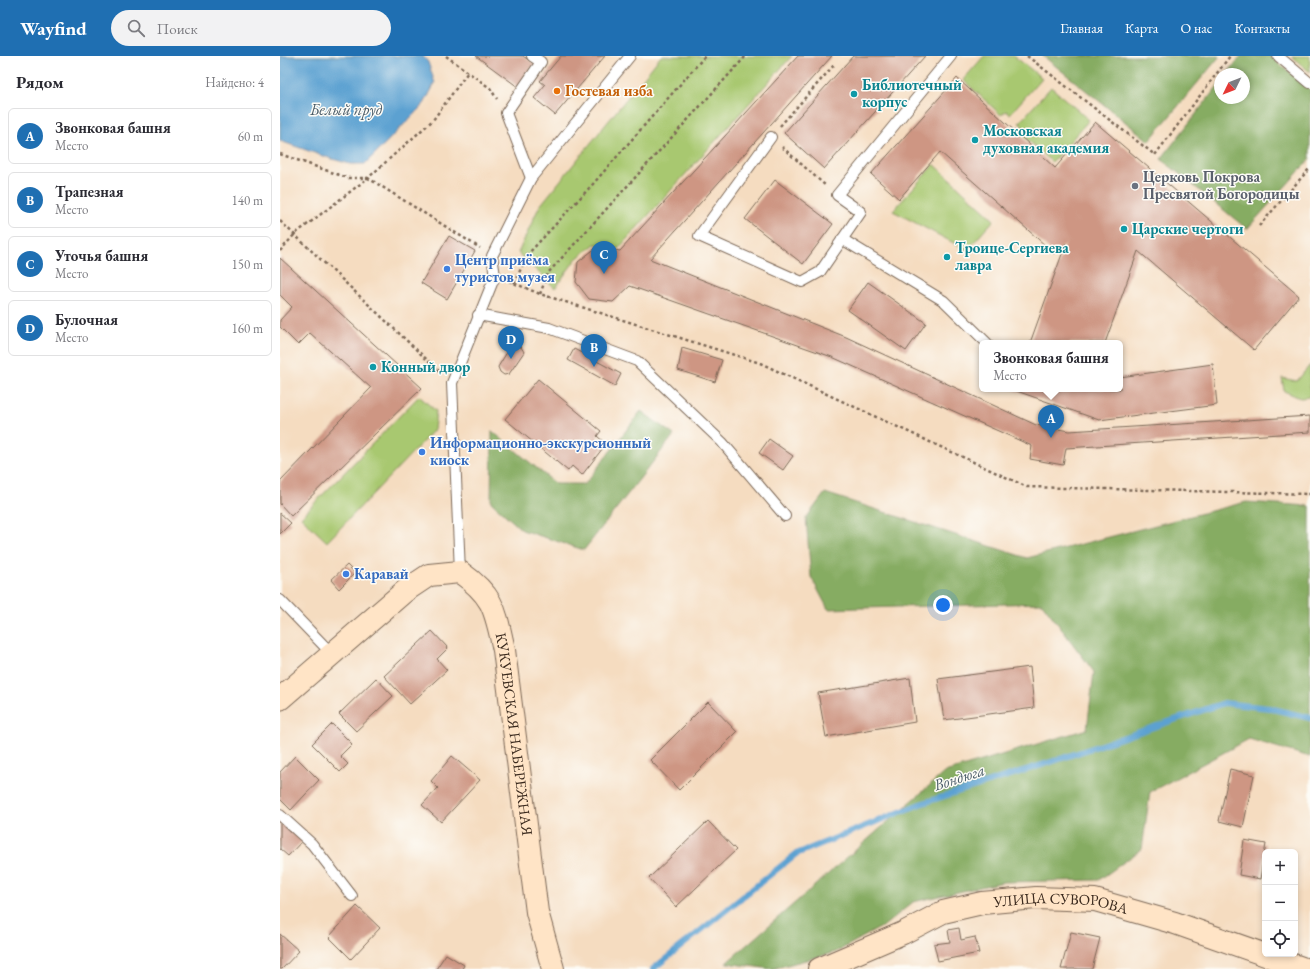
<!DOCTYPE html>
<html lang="ru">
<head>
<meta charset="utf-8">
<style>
  :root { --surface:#fff; --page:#f2f2f3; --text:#2b2b33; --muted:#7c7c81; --line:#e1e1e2; --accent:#1f6fb2 }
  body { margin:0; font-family:"EB Garamond",serif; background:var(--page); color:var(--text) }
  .controls { position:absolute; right:12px; bottom:12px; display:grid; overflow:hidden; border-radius:6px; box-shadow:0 2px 6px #0003 }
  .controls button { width:36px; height:36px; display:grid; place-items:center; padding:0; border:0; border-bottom:1px solid var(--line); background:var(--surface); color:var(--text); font:20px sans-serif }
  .compass { position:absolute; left:934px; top:12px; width:36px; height:36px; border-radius:50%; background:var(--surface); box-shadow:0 2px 6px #0003; rotate:227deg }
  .you { position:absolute; left:663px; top:549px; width:14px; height:14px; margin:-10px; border:3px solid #fff; border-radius:50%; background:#1a73e8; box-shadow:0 0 0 6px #1a73e833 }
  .badge { display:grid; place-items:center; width:26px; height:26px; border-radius:50%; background:var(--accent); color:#fff; font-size:13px; font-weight:700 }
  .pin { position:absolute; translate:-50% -33px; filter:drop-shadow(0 1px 2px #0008) }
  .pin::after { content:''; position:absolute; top:21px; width:14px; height:12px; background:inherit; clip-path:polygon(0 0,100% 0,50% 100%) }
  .popup { position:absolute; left:699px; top:284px; width:144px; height:52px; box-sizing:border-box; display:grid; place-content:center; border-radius:6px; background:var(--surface); filter:drop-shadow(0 1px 3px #0005); font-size:13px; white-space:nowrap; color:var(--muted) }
  .popup b { font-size:15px; color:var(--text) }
  .popup::after { content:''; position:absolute; left:50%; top:100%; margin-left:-8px; border:8px solid transparent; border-top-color:var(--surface) }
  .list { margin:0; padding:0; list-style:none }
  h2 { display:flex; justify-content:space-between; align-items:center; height:52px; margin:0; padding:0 16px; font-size:17px }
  h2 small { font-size:13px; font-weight:400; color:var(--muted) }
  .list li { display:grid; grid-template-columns:26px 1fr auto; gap:12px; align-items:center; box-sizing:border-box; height:56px; margin:0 8px 8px; padding:0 8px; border:1px solid var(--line); border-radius:6px }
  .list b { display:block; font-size:15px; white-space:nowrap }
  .list p { margin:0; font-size:13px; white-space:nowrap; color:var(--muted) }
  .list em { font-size:13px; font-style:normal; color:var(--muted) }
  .icon { flex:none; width:22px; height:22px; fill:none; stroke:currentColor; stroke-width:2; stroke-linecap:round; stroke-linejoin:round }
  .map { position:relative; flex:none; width:1030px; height:913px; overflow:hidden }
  header { display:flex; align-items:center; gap:24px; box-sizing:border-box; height:56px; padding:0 20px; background:var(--accent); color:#fff }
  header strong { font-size:19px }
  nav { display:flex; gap:22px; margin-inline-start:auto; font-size:14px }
  .search { width:280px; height:36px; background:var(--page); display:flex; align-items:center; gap:10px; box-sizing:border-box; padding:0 14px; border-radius:22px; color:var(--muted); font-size:15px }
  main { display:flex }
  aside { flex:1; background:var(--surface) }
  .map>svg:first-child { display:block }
  .green { fill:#a8c870; stroke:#727947 }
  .forest { fill:#86ac62; stroke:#606b40 }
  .water { fill:#5ba1d1; stroke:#4b6678 }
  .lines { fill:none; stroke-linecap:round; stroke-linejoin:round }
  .stream { stroke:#5ba1d1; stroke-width:6 }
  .building { fill:#ce9683 }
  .lane-casing { stroke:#7c6857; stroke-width:12 }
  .secondary-casing { stroke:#7c6857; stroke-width:24 }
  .path { stroke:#7c6857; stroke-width:2.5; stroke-dasharray:3 3; stroke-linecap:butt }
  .lane { stroke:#fff; stroke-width:10 }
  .secondary { stroke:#ffe4c6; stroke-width:22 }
  .food-dot { fill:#e8710a; stroke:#fdfcf7; stroke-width:1.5 }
  .culture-dot { fill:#0f9aa8; stroke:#fdfcf7; stroke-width:1.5 }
  .worship-dot { fill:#6b7280; stroke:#fdfcf7; stroke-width:1.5 }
  .shop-dot { fill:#3f7fe0; stroke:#fdfcf7; stroke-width:1.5 }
  .labels { text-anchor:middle; stroke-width:3; stroke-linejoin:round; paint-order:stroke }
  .culture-label { font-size:15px; font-weight:bold; fill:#0d838f; stroke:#fdfcf7; text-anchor:start }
  .food-label { font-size:15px; font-weight:bold; fill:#c56008; stroke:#fdfcf7; text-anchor:start }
  .worship-label { font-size:15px; font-weight:bold; fill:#5b616d; stroke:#fdfcf7; text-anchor:start }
  .shop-label { font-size:15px; font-weight:bold; fill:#366cbe; stroke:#fdfcf7; text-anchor:start }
  .street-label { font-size:15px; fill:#3b2a1e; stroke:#fdfcf7 }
  .water-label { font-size:16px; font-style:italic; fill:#485a66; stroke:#fdfcf7 }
</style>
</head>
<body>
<header>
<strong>Wayfind</strong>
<div class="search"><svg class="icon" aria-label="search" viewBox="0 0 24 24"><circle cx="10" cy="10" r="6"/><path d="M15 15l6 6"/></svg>Поиск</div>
<nav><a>Главная</a><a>Карта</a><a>О нас</a><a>Контакты</a></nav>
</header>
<main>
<aside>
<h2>Рядом<small>Найдено: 4</small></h2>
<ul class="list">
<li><span class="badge">A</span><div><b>Звонковая башня</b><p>Место</p></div><em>60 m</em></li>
<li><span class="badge">B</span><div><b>Трапезная</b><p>Место</p></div><em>140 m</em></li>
<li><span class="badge">C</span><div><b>Уточья башня</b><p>Место</p></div><em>150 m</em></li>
<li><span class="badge">D</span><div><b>Булочная</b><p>Место</p></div><em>160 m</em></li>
</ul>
</aside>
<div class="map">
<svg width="1030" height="913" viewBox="0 0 1030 913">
  <rect width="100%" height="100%" fill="#fdfcf7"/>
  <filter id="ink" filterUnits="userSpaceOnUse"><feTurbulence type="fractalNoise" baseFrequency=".025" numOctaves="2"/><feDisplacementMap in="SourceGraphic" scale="8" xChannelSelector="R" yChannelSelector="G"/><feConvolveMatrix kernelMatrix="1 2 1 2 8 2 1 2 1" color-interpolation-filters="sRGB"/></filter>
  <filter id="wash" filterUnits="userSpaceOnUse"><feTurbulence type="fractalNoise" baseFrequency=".012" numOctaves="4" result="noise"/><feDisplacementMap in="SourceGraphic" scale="16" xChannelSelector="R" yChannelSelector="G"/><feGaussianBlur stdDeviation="0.9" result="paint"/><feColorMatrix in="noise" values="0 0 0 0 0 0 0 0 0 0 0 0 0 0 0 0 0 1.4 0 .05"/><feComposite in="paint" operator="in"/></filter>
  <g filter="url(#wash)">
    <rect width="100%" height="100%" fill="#f5dcc0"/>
    <!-- green -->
    <g class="green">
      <polygon points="381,0 512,0 338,193 315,188 296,203 275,232 238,197 259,151"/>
      <polygon points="704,0 734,0 762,22 730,58 726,55 721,59 683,24"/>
      <polygon points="1012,0 1030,0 1030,16 1011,0"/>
      <polygon points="771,31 809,64 772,106 738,75 743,70 739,67"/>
      <polygon points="654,108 714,164 687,194 613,155"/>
      <polygon points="1030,309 1030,341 1020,342 1004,335 1002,322 1017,325"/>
      <polygon points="139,340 156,355 154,374 47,486 21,461"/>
    </g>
    <!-- forest -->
    <g class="forest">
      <polygon points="763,0 940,0 869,85"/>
      <polygon points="961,0 990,0 1030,33 1030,103 967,173 881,103 940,27 940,42 964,42 964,18 947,18"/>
      <polygon points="361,355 394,379 304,494 242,474 211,446 212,375 276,428 305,428"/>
      <polygon points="545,437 747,502 966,446 1030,450 1030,701 969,683 870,736 862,793 819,824 723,826 633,846 605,869 556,896 492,913 446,907 665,716 807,673 814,616 762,547 548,553 531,521 526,462"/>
    </g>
    <!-- water -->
    <polygon class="water" points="0,0 143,0 148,6 155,27 144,48 85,108 70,108 49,102 0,85"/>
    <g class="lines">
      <!-- stream -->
      <polyline class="stream" points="373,913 516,798 640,748 768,707 944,647 989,652 1030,662"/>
    </g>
    <g id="blocks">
      <!-- building -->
      <g class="building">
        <polygon points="196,0 243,0 254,8 238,31"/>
        <polygon points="281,0 325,0 275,59 254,42 265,29 260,25"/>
        <polygon points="518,0 552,0 370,203 566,281 756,369 789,375 1030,360 1030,376 786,392 783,409 750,403 752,390 552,301 350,230 333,246 309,243 296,226 298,206 317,191 340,195"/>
        <polygon points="573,0 645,0 544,113 504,77"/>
        <polygon points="677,22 775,112 815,66 1019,240 974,294 858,195 825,287 750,287 786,187 775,198 660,96 619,143 591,118"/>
        <polygon points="495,124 553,168 523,208 465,163"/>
        <polygon points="169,180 195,195 167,243 141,227"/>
        <polygon points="0,202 142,332 11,460 0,448 0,426 91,332 30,277 18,289 0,271 0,264 12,251 0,239"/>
        <polygon points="588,226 646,267 626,295 568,254"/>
        <polygon points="232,288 241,291 244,296 229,318 224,319 220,316 218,311"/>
        <polygon points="402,292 442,304 435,326 398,314"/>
        <polygon points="294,293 341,318 335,330 288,304"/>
        <polygon points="933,308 937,349 819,364 731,333 840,333 840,321"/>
        <polygon points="258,323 321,375 317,380 326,388 302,419 292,410 288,415 225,363"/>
        <polygon points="489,383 513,400 503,414 479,397"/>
        <polygon points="0,457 11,467 0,478"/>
        <polygon points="67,509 75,517 59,533 51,524"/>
        <polygon points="152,575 168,592 157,603 167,614 130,648 104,620"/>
        <polygon points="750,611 754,652 664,664 658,623"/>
        <polygon points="96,622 113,640 76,675 59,658"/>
        <polygon points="630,622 635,666 546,681 538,637"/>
        <polygon points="428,646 457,676 399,734 370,704"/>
        <polygon points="52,668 72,688 60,700 68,708 60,716 32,688"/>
        <polygon points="15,700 39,724 11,754 0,743 0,716"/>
        <polygon points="172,700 200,724 161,766 142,749 158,732 151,725"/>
        <polygon points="950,713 974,719 963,771 939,765"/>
        <polygon points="0,765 23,784 8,800 0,793"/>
        <polygon points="428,765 456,794 396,851 369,822"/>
        <polygon points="964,784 986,788 980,823 959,819"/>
        <polygon points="77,850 100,872 71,903 49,881"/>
        <polygon points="679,872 681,884 695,881 699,897 658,905 654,888 670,886 668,874"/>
        <polygon points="791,876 820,882 812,913 781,913"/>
        <polygon points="0,878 19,895 2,913 0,913"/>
        <polygon points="166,898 184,909 182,913 156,913"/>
      </g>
    </g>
  </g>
  <g filter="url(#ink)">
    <use href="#blocks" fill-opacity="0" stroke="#7c6857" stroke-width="1"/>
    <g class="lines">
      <!-- lane casing -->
      <g class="lane-casing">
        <g id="lane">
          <polyline points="998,0 1030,27"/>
          <polyline points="491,81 419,180 522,226 540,216 581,156 557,139 671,0"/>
          <polyline points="251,122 226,57 261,6 252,0"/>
          <polyline points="562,183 664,245 707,287"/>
          <polyline points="198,259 269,272 357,305 442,386 505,460"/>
          <polyline points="180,516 172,327 215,220 212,200 251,122 350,0"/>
          <polyline points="0,544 52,598"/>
          <polyline points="0,759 32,788 72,840"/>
        </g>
      </g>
      <!-- secondary casing -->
      <g class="secondary-casing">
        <g id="secondary">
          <path id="s1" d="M0,643L125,535L149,519L180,516C215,541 215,554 224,594L257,856L273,913"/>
          <path id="s2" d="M539,913L623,877L663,856L702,847L756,842L815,844L895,867L1025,913"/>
        </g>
      </g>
      <!-- path -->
      <g class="path">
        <polyline points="166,0 210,32 217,43"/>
        <polyline points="747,0 875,99 950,0"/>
        <polyline points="500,70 555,8"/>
        <polyline points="502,91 546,130"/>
        <polyline points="0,98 68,122 88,122 153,64 188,16"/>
        <polyline points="0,165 160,316"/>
        <polyline points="979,170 1030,112"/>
        <polyline points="0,195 15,178 88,122 200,192"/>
        <polyline points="229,225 260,238 480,307 747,431 1030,438"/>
        <polyline points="234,227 248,198 313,128 425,0"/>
        <polyline points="260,238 268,217 466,0"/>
      </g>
      <!-- lane -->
      <use href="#lane" class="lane"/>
      <!-- secondary -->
      <use href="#secondary" class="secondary"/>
    </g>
  </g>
  <!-- markers -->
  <circle class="food-dot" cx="277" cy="35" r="4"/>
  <g class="culture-dot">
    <circle cx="574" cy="38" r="4"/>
    <circle cx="695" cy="84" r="4"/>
    <circle cx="844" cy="173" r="4"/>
    <circle cx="667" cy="201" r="4"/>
    <circle cx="93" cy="311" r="4"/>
  </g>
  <circle class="worship-dot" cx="855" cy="130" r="4"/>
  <g class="shop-dot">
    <circle cx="167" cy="213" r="4"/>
    <circle cx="142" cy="396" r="4"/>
    <circle cx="66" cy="518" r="4"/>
  </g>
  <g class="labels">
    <!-- culture labels -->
    <g class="culture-label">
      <text x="582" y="34">Библиотечный<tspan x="582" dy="17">корпус</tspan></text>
      <text x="703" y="80">Московская<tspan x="703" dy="17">духовная академия</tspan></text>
      <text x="852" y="178">Царские чертоги</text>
      <text x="675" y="197">Троице-Сергиева<tspan x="675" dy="17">лавра</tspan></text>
      <text x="101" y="316">Конный двор</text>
    </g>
    <!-- food labels -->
    <g class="food-label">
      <text x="285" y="40">Гостевая изба</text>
    </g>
    <!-- worship labels -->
    <g class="worship-label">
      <text x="863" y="126">Церковь Покрова<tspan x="863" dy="17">Пресвятой Богородицы</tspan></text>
    </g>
    <!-- shop labels -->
    <g class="shop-label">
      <text x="175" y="209">Центр приёма<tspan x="175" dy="17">туристов музея</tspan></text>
      <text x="150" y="392">Информационно-экскурсионный<tspan x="150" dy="17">киоск</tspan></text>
      <text x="74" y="523">Каравай</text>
    </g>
    <!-- street labels -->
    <g class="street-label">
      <text dy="5" stroke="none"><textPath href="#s1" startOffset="403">КУКУЕВСКАЯ НАБЕРЕЖНАЯ</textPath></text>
      <text dy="5" stroke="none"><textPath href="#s2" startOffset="256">УЛИЦА СУВОРОВА</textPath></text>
    </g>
    <!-- water labels -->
    <g class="water-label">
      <text x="66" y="59">Белый пруд</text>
      <text transform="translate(679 721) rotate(-18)" y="6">Вондюга</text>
    </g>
  </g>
</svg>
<div class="controls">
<button>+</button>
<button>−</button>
<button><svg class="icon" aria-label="locate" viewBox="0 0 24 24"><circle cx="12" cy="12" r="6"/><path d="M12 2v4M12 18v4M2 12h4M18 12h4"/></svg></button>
</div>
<svg class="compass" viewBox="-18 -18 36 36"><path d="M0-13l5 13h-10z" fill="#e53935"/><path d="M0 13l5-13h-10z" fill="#7c7c81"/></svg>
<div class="you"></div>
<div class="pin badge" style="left:771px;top:382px">A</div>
<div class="popup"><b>Звонковая башня</b>Место</div>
<div class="pin badge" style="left:314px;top:311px">B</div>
<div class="pin badge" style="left:324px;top:218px">C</div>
<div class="pin badge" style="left:231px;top:303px">D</div>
</div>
</main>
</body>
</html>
